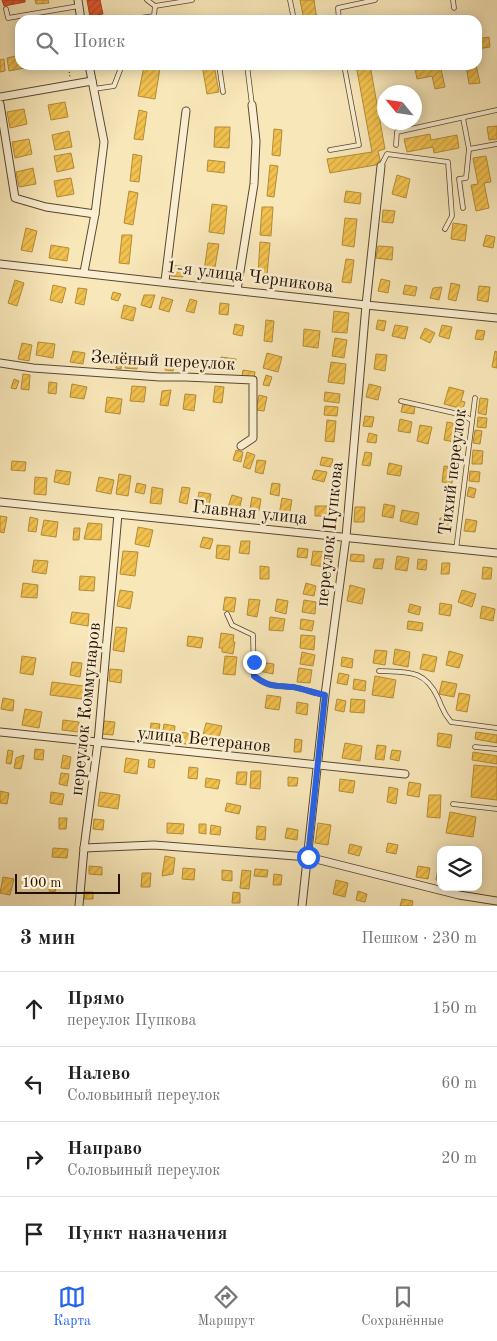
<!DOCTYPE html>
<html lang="ru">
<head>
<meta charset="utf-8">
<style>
  :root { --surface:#fff; --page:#f6f6f6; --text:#222; --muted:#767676; --line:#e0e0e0; --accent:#2563eb }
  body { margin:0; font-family:"Old Standard TT",serif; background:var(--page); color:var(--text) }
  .controls { position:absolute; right:15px; bottom:15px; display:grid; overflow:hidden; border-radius:10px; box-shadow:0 2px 12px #0003 }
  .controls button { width:45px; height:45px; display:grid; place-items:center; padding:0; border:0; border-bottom:1px solid var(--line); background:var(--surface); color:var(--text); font:25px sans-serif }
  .compass { position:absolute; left:377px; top:85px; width:45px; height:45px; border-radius:50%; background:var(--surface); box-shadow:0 2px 12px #0003; rotate:299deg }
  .scale { position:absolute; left:15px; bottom:12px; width:105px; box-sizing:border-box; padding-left:5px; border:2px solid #251100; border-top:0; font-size:14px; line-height:18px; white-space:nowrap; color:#251100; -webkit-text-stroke:4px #faefd2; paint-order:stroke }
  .stop { position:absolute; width:15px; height:15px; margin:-11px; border:4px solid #2563eb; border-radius:50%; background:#fff }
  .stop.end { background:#2563eb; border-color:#fff; box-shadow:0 1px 5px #0008 }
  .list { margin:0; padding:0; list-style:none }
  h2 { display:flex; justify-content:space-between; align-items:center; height:65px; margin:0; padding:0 20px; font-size:21px }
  h2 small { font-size:16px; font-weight:400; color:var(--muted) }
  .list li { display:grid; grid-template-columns:32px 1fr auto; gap:15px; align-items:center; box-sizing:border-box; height:75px; padding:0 20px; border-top:1px solid var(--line) }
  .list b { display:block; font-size:19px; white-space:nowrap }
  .list p { margin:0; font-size:16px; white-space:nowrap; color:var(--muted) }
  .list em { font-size:16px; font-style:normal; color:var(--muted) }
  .icon { flex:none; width:28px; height:28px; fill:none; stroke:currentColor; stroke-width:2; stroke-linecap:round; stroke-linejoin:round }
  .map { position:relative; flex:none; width:497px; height:906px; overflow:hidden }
  .search { position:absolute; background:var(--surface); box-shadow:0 2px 12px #0003; left:15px; right:15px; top:15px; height:55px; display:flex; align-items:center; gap:12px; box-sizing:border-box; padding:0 18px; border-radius:15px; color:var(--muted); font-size:19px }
  .sheet { height:365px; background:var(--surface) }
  nav { display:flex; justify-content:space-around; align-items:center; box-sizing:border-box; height:70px; border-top:1px solid var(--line); background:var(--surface); font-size:14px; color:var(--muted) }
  nav a { display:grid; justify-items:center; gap:2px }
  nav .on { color:var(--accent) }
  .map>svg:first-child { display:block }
  .homes { fill:url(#homes-hatch); stroke:#b48c37 }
  .shops { fill:url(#shops-hatch); stroke:#ab4220 }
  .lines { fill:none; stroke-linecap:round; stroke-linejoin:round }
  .service-casing { stroke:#5a462e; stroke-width:5.5 }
  .minor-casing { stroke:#5a462e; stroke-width:9 }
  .path { stroke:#251100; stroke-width:1; stroke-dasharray:1 2.5; stroke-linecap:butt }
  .service { stroke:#faefd2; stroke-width:4 }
  .minor { stroke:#faefd2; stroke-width:7 }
  .route { stroke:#2563eb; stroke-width:6 }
  .labels { text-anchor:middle; stroke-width:5; stroke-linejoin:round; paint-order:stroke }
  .street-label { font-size:18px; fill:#251100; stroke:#faefd2 }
</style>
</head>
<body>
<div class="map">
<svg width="497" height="906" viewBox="0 0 497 906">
  <defs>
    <pattern id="homes-hatch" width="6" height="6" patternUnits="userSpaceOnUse" patternTransform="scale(1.25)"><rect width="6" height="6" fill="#f2c14e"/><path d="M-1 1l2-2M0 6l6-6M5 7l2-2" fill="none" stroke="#cfa542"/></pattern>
    <pattern id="shops-hatch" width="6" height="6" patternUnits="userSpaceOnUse" patternTransform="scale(1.25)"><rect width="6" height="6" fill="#e4572e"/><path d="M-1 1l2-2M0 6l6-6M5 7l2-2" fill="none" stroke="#b94725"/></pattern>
  </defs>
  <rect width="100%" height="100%" fill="#f8e7b9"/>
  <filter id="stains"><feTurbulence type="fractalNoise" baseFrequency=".004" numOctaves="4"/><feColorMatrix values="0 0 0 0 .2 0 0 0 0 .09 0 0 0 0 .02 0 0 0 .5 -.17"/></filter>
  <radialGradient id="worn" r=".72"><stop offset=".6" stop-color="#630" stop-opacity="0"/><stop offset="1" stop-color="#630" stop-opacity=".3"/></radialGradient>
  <!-- homes -->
  <g class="homes">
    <polygon points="35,0 48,0 49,3 36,4"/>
    <polygon points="300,0 314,0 317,20 304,20"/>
    <polygon points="489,37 490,47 477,49 477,39"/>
    <polygon points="20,55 20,65 24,65 24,68 9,71 7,58"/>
    <polygon points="4,59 5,71 0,72 0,60"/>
    <polygon points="202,65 214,65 219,92 207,94"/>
    <polygon points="356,65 370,65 385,149 378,151 381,164 330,173 327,159 372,152"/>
    <polygon points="438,65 463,65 441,69 445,87 435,89 432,76 417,79 415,69 431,66 432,69 439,68"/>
    <polygon points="466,65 476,65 480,83 469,84"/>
    <polygon points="144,66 160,68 155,99 138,96"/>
    <polygon points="65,102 68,117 51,120 48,105"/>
    <polygon points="24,109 27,124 10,128 7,112"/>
    <polygon points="139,110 147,112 143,140 134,139"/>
    <polygon points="497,126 497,139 489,140 487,127"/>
    <polygon points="215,127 230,127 229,148 214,147"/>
    <polygon points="274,129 282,130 280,156 272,155"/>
    <polygon points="69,131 72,147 55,150 52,135"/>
    <polygon points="430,134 431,140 457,135 459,148 434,153 433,147 407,152 404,139"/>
    <polygon points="29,139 32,154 15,158 12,142"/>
    <polygon points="71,153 74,168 57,172 54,156"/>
    <polygon points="133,154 142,156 139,182 130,181"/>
    <polygon points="486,156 491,182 484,183 489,208 476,211 471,185 478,184 473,158"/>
    <polygon points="208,160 225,162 224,173 207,171"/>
    <polygon points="270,165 278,166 274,197 267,196"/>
    <polygon points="33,168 36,184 19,187 16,172"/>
    <polygon points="397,175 410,179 406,198 392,194"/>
    <polygon points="71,178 74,194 57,197 54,181"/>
    <polygon points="129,191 138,193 133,225 124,223"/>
    <polygon points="346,191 361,193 360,204 344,202"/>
    <polygon points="212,204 227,206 224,234 209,232"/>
    <polygon points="262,207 273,207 271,236 260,235"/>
    <polygon points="383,210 395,211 393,223 382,222"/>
    <polygon points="345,218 357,219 354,247 342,245"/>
    <polygon points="453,223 467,225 465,241 451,239"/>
    <polygon points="26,228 37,231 32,252 21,250"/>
    <polygon points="122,235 132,235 129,264 119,263"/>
    <polygon points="486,235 495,237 493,248 483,246"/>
    <polygon points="260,242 270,243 267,275 258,274"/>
    <polygon points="208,243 219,244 214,273 204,271"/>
    <polygon points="51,245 69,248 67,261 49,258"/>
    <polygon points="378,246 393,247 392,260 376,258"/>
    <polygon points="346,259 354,260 351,283 342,282"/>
    <polygon points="173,265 185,267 183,277 171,276"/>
    <polygon points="381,279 390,281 388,293 378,291"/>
    <polygon points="15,280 24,283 17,306 8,303"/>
    <polygon points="451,283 460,285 456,301 448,299"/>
    <polygon points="53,285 66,288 62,303 50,300"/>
    <polygon points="405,285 417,287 415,296 403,294"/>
    <polygon points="479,286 490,287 488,302 477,300"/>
    <polygon points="442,287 439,300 430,298 433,288"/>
    <polygon points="78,288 87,289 84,305 75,303"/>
    <polygon points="113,292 121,294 118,301 111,299"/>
    <polygon points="144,295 155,295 151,308 141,305"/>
    <polygon points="162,297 173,300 169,312 159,309"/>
    <polygon points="190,299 197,301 194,313 186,311"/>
    <polygon points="220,303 229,304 228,315 219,314"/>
    <polygon points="124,305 136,308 133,321 121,318"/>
    <polygon points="334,311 349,313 347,333 332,332"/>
    <polygon points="266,320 274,321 272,342 264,341"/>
    <polygon points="378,320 386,321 384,331 376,329"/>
    <polygon points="235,324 244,326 242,336 233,334"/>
    <polygon points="395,325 408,327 405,339 392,336"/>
    <polygon points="442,325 452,327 449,339 439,336"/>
    <polygon points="425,328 435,333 430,343 420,338"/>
    <polygon points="304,329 320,331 318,348 303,346"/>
    <polygon points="477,330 485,331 483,340 475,339"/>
    <polygon points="335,338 347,340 344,358 332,356"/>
    <polygon points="38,342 55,344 53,358 36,355"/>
    <polygon points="22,343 32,345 29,361 18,359"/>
    <polygon points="73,351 85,353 83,364 70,362"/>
    <polygon points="495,351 497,352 497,368 492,367"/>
    <polygon points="267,353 282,357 278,372 263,368"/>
    <polygon points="376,354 387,355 385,371 374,369"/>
    <polygon points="118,356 123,356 121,369 116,368"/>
    <polygon points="126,356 138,357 137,369 125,368"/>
    <polygon points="221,357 236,359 235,371 220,369"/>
    <polygon points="331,362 346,364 344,384 328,382"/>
    <polygon points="166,365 174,366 173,371 165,370"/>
    <polygon points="243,370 255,372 254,379 242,376"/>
    <polygon points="23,374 30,375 29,390 21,389"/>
    <polygon points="266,375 272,377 269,386 263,385"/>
    <polygon points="14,379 19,381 16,389 11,388"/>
    <polygon points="49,382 57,383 56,394 48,393"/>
    <polygon points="72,384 87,387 84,399 70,397"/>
    <polygon points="369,384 381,387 378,400 366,397"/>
    <polygon points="132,386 146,387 144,402 130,401"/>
    <polygon points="215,386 224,387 222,403 213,402"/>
    <polygon points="449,387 464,391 461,401 465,402 463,409 444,404"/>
    <polygon points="171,390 168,406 160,405 162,391"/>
    <polygon points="325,392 340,394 339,403 324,401"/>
    <polygon points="185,394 196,395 194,411 183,409"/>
    <polygon points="259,395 267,397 264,411 256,410"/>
    <polygon points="107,397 122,399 120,414 105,412"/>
    <polygon points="480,398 488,399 486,415 478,413"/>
    <polygon points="403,403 415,405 414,414 401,412"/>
    <polygon points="325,406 338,407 337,416 324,415"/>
    <polygon points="365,416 374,417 372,427 363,426"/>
    <polygon points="478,417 487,418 486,428 477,427"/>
    <polygon points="400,419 412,422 410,433 398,431"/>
    <polygon points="327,420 336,421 334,442 325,441"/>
    <polygon points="447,422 457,424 454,442 444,440"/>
    <polygon points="420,425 432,427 428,444 417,441"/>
    <polygon points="475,430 482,431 480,444 473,443"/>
    <polygon points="369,433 377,435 376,443 367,442"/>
    <polygon points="236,450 243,452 241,462 233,460"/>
    <polygon points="473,450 483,451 482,464 472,464"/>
    <polygon points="247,452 255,455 250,469 243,467"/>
    <polygon points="365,452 372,453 370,466 362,465"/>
    <polygon points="322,457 333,459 331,467 320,465"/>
    <polygon points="257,460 266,461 263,474 255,472"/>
    <polygon points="12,461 26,462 25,471 11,470"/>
    <polygon points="389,463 402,466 400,476 387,474"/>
    <polygon points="444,466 454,467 452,483 442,482"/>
    <polygon points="56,470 71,472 69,485 54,482"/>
    <polygon points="315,470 327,472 324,482 312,479"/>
    <polygon points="470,471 480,472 479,482 469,481"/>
    <polygon points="119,474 131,476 128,496 116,494"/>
    <polygon points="35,477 47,478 46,495 34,494"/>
    <polygon points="99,477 114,480 111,494 96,491"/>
    <polygon points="137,483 146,485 144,494 135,492"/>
    <polygon points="272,483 280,484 279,496 270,494"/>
    <polygon points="152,487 163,489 161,504 150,503"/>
    <polygon points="182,487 190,488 187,504 179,502"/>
    <polygon points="469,487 476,489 474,498 467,496"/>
    <polygon points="199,492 211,494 209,506 197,504"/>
    <polygon points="232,495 242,498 239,510 228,507"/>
    <polygon points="252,497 261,499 259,511 250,509"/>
    <polygon points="282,498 292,500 289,517 279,515"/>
    <polygon points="384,504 395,506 393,518 382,516"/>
    <polygon points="315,506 328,506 327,516 315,516"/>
    <polygon points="355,507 365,507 364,522 354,522"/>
    <polygon points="402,510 419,513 417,525 400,521"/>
    <polygon points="0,516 7,517 4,533 0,532"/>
    <polygon points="30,517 38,519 36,532 28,531"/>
    <polygon points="440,518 451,519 450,531 439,530"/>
    <polygon points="466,519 477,521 475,532 464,531"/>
    <polygon points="44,520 58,522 56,537 41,535"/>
    <polygon points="88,523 102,524 101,540 84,539"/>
    <polygon points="138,527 153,530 149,547 135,544"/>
    <polygon points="74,528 80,528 79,540 73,540"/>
    <polygon points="203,537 213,539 210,549 200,547"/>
    <polygon points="241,541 250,541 249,554 239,553"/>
    <polygon points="217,545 230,546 229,560 216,558"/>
    <polygon points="298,548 308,549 307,558 297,557"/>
    <polygon points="123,551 138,552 135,576 120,574"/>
    <polygon points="313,551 326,552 325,567 311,565"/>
    <polygon points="351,554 364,555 364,562 350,561"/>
    <polygon points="397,556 409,558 407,571 395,569"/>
    <polygon points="375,559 384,559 382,569 373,568"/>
    <polygon points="418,559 427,560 426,570 417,569"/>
    <polygon points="34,560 48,561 46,574 32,572"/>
    <polygon points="442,563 450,563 449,574 441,574"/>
    <polygon points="260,566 269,567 269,579 260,579"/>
    <polygon points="483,567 492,568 491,579 482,579"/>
    <polygon points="80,576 95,577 94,591 79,590"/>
    <polygon points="23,583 38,585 37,598 21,597"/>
    <polygon points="306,583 316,586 314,596 303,594"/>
    <polygon points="350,585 365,589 362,604 347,601"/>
    <polygon points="120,590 133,592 130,609 117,606"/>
    <polygon points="462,590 476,594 472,607 458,602"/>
    <polygon points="225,597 236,598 234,612 223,610"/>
    <polygon points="249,599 260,600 257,617 247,615"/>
    <polygon points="277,599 288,601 286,614 275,611"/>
    <polygon points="304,600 316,602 315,614 302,612"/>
    <polygon points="440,603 452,605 450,616 439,614"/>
    <polygon points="410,604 421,607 419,615 408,612"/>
    <polygon points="482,606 495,609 493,621 480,618"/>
    <polygon points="72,612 89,614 88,626 70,623"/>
    <polygon points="270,617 285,619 283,631 269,630"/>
    <polygon points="301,619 314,621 312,631 300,629"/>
    <polygon points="408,621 423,623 422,631 407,629"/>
    <polygon points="116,627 127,628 124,652 113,650"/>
    <polygon points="221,633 234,635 233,642 235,642 233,654 222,652 222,648 219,648"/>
    <polygon points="301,635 315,636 314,650 300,648"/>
    <polygon points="188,636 203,638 201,648 187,646"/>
    <polygon points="395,649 410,652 408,667 393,664"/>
    <polygon points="375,650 387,651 385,665 373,663"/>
    <polygon points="449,651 463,655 459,668 446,665"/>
    <polygon points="302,652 315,655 313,666 300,664"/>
    <polygon points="423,654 437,657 434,672 420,669"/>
    <polygon points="22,656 36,658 33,675 20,673"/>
    <polygon points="225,656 237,657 235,675 223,674"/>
    <polygon points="342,657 353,659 352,668 341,666"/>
    <polygon points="72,662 82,663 80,677 70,675"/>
    <polygon points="260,662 274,664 273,674 259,671"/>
    <polygon points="299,668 312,670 310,683 297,682"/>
    <polygon points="110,669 122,670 121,683 109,681"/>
    <polygon points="339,673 349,675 347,685 337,683"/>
    <polygon points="375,676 396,680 393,698 372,695"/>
    <polygon points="354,679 366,681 365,691 353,689"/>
    <polygon points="442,681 457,684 454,697 439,694"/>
    <polygon points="52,682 84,686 82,699 50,695"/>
    <polygon points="459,693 470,695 467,712 456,710"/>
    <polygon points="267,695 281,697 279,710 265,708"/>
    <polygon points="3,698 14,700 13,711 1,709"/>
    <polygon points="337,699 346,701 344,712 335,710"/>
    <polygon points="351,699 365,700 364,713 350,712"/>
    <polygon points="297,702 308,704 307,715 296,713"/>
    <polygon points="25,709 42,712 39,728 22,725"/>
    <polygon points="63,720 79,722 78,732 62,730"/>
    <polygon points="104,721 115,722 113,735 102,734"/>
    <polygon points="151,723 160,724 157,742 149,741"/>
    <polygon points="206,723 222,726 219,738 203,735"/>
    <polygon points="164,724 175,726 173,744 161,742"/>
    <polygon points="182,732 192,734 190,745 181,743"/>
    <polygon points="476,732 497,735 497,743 475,739"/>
    <polygon points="438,733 452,735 450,748 437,746"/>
    <polygon points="237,739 247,740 247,750 237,750"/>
    <polygon points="295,739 302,740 301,752 294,752"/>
    <polygon points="345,743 362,746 360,761 342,758"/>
    <polygon points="377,745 386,746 384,760 375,759"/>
    <polygon points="35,749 44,750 43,760 34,759"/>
    <polygon points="8,750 13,751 11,764 6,763"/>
    <polygon points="392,750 401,751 399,761 390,759"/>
    <polygon points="473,752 497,756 497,764 472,760"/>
    <polygon points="24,755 21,769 14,768 16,758"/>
    <polygon points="63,755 71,757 69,769 61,768"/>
    <polygon points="126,758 139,760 137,774 124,772"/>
    <polygon points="149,759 155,760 154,768 148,767"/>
    <polygon points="474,765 497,767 497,800 471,797"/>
    <polygon points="189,767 198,768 197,779 188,778"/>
    <polygon points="251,771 261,771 260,789 250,788"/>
    <polygon points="237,772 247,772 246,785 236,784"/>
    <polygon points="61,773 69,774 67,786 59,784"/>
    <polygon points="288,777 298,778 297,786 288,786"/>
    <polygon points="206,778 220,780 218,789 205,787"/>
    <polygon points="340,779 355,781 353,793 339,791"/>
    <polygon points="409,782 421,784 419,797 407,795"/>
    <polygon points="389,787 398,789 396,804 387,802"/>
    <polygon points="0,791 9,793 7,804 0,803"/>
    <polygon points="51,792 64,794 62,805 50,803"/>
    <polygon points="100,792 120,795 118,809 98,806"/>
    <polygon points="429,795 441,795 440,818 427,817"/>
    <polygon points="227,803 241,806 239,814 225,811"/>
    <polygon points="450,812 476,817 473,837 446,833"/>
    <polygon points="59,818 67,818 66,829 59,829"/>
    <polygon points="94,819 104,820 103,830 93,829"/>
    <polygon points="167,823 184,824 183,834 167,833"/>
    <polygon points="318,823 331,825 328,845 315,843"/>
    <polygon points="199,824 206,824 206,834 199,833"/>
    <polygon points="211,825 221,827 220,835 210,834"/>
    <polygon points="257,826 266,827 265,840 256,839"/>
    <polygon points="287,828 298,830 297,840 285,838"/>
    <polygon points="388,843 398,845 396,854 386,852"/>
    <polygon points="350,844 362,847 359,856 348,853"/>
    <polygon points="53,848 68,849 67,858 52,857"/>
    <polygon points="165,856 175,858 173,874 162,876"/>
    <polygon points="89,866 102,867 102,875 89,874"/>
    <polygon points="418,866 430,868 428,879 416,877"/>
    <polygon points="183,868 195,869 194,880 182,879"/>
    <polygon points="255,869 268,870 267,877 254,876"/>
    <polygon points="438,869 441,870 441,881 436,880"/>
    <polygon points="222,870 232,871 232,881 222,880"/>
    <polygon points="242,870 251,871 249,889 240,888"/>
    <polygon points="142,873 151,873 150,887 141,887"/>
    <polygon points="274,874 282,875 281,885 273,885"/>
    <polygon points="3,877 14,879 10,895 0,893"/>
    <polygon points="336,880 348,883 345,897 333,894"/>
    <polygon points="51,883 57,884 55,892 49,891"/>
    <polygon points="358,891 367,894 365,902 356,900"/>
    <polygon points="85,892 93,892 93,899 84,899"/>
    <polygon points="233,892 240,893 240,903 232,903"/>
    <polygon points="402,899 413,901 412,906 400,906"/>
  </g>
  <!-- shops -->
  <g class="shops">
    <polygon points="2,0 25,0 25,2 4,6"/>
    <polygon points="87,0 100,0 103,14 90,17"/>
  </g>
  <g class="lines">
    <!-- service casing -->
    <g class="service-casing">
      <g id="service">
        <polyline points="290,0 294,20"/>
        <polyline points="453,0 454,8"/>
        <polyline points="155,6 192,0"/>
        <polyline points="6,9 8,18 79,6"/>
        <polyline points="139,20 140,18 154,16 155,6 147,0"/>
        <polyline points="339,20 338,8 375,0"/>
        <polyline points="219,65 223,92"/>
        <polyline points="247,65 252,105"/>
        <polyline points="94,89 114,86 122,65"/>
        <polyline points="463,118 469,149 497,144"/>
        <polyline points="396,145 397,132 497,110"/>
        <polyline points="330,150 359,145 344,65"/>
        <polyline points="381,166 387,154 448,162 452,216 445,229"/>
        <polyline points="463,208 459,179 466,178 469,149"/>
        <polyline points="401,401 463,415 471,420"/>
        <polyline points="456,550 475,398"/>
        <path d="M227,614L232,625L253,635L254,676C270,688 275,685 293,687C304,689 314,693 325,695"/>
        <path d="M379,671C407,672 425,669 438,698C443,709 442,711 451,722L497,728"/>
        <polyline points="475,747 497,749"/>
        <polyline points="453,804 497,809"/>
      </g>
    </g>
    <!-- minor casing -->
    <g class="minor-casing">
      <g id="minor">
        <polyline points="78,0 81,20"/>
        <polyline points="0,97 92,81"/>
        <polyline points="0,104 15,198 46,207 95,214"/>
        <polyline points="0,264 366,305 497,318"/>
        <polyline points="84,272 95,214 104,142 89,65"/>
        <polyline points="165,281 186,111"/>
        <polyline points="237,290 254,184 256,141 252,105"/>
        <polyline points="0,363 33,368 160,377 185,377 253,380 253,438 241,446"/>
        <polyline points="0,502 497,553"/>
        <polyline points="0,732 405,774"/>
        <polyline points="84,848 154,845 308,857 459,895 497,901"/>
        <polyline points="79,906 84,848 98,742 118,514"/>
        <polyline points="302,906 325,695 346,537 366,305 381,166"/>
      </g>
    </g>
    <!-- path -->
    <g class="path">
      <polyline points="60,16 61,20"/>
      <polyline points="68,65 70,77"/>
    </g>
    <!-- service -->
    <use href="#service" class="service"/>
    <!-- minor -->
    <use href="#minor" class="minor"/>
  </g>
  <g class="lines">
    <!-- route -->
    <path class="route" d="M254,662V676C270,688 275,685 293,687C304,689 314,693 325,695L308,857"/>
  </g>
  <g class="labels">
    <!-- street labels -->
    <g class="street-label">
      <text transform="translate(250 276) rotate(7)" y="6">1-я улица Черникова</text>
      <text transform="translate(163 360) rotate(3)" y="6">Зелёный переулок</text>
      <text transform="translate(452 472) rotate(-83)" y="6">Тихий переулок</text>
      <text transform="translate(250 512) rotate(6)" y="6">Главная улица</text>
      <text transform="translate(329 534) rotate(-84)" y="6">переулок Пупкова</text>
      <text transform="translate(85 709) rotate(-84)" y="6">переулок Коммунаров</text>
      <text transform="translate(204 739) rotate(6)" y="6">улица Ветеранов</text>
    </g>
  </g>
  <rect width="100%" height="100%" filter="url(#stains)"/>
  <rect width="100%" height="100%" fill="url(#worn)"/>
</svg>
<div class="controls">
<button><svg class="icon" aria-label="layers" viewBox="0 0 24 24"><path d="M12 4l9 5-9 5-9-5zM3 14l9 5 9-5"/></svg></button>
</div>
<svg class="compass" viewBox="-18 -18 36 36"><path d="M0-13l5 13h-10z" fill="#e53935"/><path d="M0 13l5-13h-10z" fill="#767676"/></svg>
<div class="scale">100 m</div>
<div class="stop" style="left:308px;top:857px"></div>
<div class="stop end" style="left:254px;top:662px"></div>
<div class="search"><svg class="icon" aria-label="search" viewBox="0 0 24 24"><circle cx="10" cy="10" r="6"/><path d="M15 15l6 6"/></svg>Поиск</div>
</div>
<section class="sheet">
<h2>3 мин<small>Пешком · 230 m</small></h2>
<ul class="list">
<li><svg class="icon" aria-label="ahead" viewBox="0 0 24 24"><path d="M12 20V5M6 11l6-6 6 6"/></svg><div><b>Прямо</b><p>переулок Пупкова</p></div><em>150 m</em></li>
<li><svg class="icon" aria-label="left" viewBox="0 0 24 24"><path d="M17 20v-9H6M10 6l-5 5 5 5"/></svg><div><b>Налево</b><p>Соловьиный переулок</p></div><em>60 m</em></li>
<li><svg class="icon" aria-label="right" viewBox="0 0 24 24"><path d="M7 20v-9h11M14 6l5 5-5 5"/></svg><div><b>Направо</b><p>Соловьиный переулок</p></div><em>20 m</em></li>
<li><svg class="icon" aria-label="arrive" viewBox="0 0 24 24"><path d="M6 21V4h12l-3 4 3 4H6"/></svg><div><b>Пункт назначения</b></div></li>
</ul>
</section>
<nav>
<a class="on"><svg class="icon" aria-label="map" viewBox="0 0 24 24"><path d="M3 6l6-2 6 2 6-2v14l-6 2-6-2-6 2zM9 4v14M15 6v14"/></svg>Карта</a>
<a><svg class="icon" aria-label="directions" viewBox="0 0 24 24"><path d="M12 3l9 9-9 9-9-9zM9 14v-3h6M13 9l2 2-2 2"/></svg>Маршрут</a>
<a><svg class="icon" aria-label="saved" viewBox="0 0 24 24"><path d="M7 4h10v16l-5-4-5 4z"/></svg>Сохранённые</a>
</nav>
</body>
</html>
